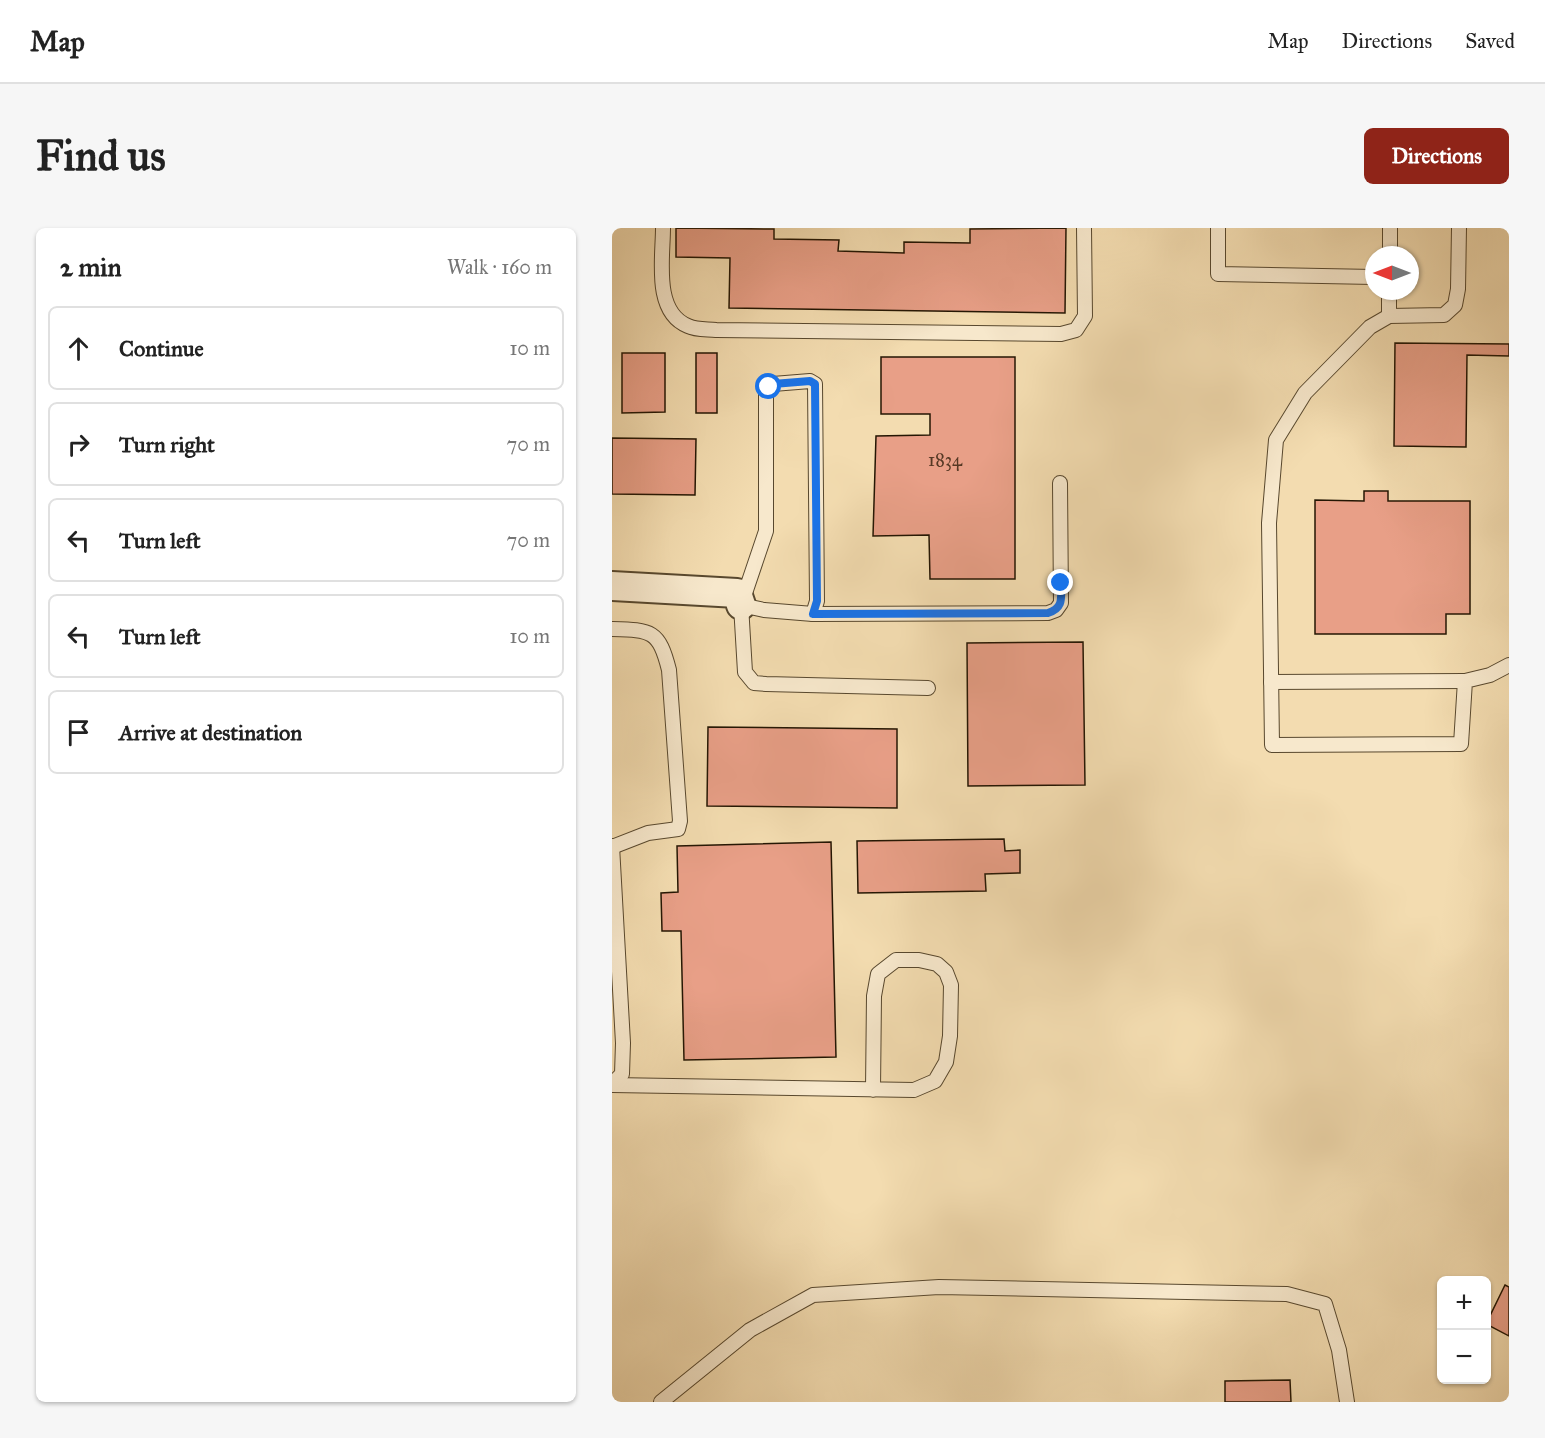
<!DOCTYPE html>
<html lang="en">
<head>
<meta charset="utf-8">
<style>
  :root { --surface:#fff; --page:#f6f6f6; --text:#222; --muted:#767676; --line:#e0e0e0; --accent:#8f2418 }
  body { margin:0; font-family:"IM FELL Great Primer",serif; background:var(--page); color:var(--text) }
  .controls { position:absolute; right:18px; bottom:18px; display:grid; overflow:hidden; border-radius:9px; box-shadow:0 2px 4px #0004 }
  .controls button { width:54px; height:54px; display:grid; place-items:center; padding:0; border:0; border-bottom:2px solid var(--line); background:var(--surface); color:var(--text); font:30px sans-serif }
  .compass { position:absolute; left:753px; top:18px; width:54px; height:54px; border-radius:50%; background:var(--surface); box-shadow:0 2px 4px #0004; rotate:270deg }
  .stop { position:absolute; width:18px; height:18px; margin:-14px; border:4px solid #1a73e8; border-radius:50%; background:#fff }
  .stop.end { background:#1a73e8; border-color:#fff; box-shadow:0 2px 6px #0008 }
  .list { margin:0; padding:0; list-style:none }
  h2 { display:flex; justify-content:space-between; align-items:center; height:78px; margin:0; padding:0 24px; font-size:26px }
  h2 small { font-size:20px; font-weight:400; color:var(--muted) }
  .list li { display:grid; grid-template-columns:39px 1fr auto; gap:18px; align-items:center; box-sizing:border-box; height:84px; margin:0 12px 12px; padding:0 12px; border:2px solid var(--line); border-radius:9px }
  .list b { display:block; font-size:22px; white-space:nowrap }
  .list em { font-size:20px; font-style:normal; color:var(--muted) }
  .icon { flex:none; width:33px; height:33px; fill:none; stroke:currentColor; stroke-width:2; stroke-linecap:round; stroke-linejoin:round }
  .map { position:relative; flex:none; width:897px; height:1174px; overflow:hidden; border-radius:9px }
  header { display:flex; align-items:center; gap:36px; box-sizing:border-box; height:84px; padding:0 30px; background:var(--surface); border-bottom:2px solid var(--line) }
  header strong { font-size:28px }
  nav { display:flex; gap:33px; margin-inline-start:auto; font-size:21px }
  .intro { display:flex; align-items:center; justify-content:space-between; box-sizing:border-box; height:144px; padding:0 36px }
  h1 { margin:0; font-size:42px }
  .button { padding:15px 27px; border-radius:9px; background:var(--accent); color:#fff; font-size:21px; font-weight:700 }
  main { display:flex; gap:36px; padding:0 36px }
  aside { flex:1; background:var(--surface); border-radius:9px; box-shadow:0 2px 4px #0004 }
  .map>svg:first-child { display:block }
  .building { fill:#e89f87; stroke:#241603; stroke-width:1.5 }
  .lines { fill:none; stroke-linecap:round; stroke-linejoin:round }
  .lane-casing { stroke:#58482e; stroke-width:16 }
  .street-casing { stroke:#58482e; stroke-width:32 }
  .lane { stroke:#f7e8cc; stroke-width:14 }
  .street { stroke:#f7e8cc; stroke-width:28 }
  .route { stroke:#1a73e8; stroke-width:8 }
  .labels { text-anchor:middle; stroke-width:4.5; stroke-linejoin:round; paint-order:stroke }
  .number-label { font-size:18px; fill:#553824 }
</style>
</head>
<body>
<header>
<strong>Map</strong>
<nav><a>Map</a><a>Directions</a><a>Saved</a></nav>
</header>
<div class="intro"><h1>Find us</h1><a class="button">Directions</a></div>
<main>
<aside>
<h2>2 min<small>Walk · 160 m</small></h2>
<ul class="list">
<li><svg class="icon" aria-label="ahead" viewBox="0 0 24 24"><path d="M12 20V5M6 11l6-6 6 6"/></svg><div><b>Continue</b></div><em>10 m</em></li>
<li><svg class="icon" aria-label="right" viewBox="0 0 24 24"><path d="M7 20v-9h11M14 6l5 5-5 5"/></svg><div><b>Turn right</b></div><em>70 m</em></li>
<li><svg class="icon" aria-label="left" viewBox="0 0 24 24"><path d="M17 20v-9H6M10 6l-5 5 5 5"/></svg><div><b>Turn left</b></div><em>70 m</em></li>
<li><svg class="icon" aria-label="left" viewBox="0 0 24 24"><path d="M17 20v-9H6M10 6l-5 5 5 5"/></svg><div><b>Turn left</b></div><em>10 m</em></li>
<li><svg class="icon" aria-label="arrive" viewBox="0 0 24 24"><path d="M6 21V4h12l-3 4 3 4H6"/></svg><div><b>Arrive at destination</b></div></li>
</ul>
</aside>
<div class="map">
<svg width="897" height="1174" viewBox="0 0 897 1174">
  <rect width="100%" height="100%" fill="#f3dcb0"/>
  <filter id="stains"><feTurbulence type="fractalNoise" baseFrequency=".00333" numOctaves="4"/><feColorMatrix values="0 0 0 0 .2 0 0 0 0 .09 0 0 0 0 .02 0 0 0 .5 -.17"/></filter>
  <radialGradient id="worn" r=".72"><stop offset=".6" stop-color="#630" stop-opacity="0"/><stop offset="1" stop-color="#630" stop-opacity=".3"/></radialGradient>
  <!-- building -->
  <g class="building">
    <polygon points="64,0 162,1 162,11 227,12 226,23 292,25 292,14 358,15 358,1 454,0 453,85 117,80 118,30 64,29"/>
    <polygon points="783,115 897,116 897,128 855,127 854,219 782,218"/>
    <polygon points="10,125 53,125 53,184 10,185"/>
    <rect x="84" y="125" width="21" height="60"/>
    <polygon points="269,129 403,129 403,351 318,351 317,307 261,308 264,208 318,207 318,186 269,186"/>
    <polygon points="0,210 84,211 83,267 0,266"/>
    <polygon points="752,263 776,263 776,273 858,273 858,386 834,386 834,406 703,406 703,272 752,273"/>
    <polygon points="471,414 473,557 356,558 355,415"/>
    <polygon points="96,499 285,501 285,580 95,578"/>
    <polygon points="392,611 393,623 408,622 408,645 373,646 374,663 246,665 245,613"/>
    <polygon points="219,614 224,829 72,832 69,703 50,703 49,665 66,664 65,618"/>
    <polygon points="893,1057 897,1059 897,1108 874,1096"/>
    <polygon points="678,1152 679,1174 613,1174 613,1153"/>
  </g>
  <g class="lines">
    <!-- lane casing -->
    <g class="lane-casing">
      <g id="lane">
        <path d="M51,0C51,30 41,84 76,98C84,102 95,101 104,102L449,106L464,102L473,88L472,0"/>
        <polyline points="606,0 606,46 762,49"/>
        <polyline points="847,0 846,61 843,77 832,87 777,88 758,99 693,165 664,212 657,295 660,517 849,516 853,453 878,447 897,437"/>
        <polyline points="778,27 778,0"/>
        <polyline points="777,88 777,63"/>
        <polyline points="129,377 152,382 201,386 205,373 203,156 198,153 161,156 154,165 154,303 129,377 133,444 142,455 154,456 316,460"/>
        <polyline points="201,386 436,385 444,382 449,375 448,255"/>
        <path d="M0,401C39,402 47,402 57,442L68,593L66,601L36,605L0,619"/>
        <polyline points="659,454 853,453"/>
        <polyline points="0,618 11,815 10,846 0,856"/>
        <polyline points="0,857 302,862 323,853 334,834 338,808 339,757 334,744 325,736 307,732 284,732 266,746 262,768 261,862"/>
        <polyline points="49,1174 138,1102 201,1067 327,1059 675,1066 713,1076 727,1122 735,1174"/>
      </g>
    </g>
    <!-- street casing -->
    <g class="street-casing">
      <polyline id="street" points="0,358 125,365 129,377"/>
    </g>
    <!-- lane -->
    <use href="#lane" class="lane"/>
    <!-- street -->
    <use href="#street" class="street"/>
  </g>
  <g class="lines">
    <!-- route -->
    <path class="route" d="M157,159L161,156L198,153L203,156L205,373L201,386L436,385C452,380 449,370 449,355"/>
  </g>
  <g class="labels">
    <!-- number labels -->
    <g class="number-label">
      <text x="333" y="238">1834</text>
    </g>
  </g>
  <rect width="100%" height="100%" filter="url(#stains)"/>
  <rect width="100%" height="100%" fill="url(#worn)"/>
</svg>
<div class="controls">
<button>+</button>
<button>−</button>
</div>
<svg class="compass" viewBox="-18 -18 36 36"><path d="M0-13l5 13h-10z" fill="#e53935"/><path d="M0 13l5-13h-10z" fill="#767676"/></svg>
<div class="stop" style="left:157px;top:159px"></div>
<div class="stop end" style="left:449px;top:355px"></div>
</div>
</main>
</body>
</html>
